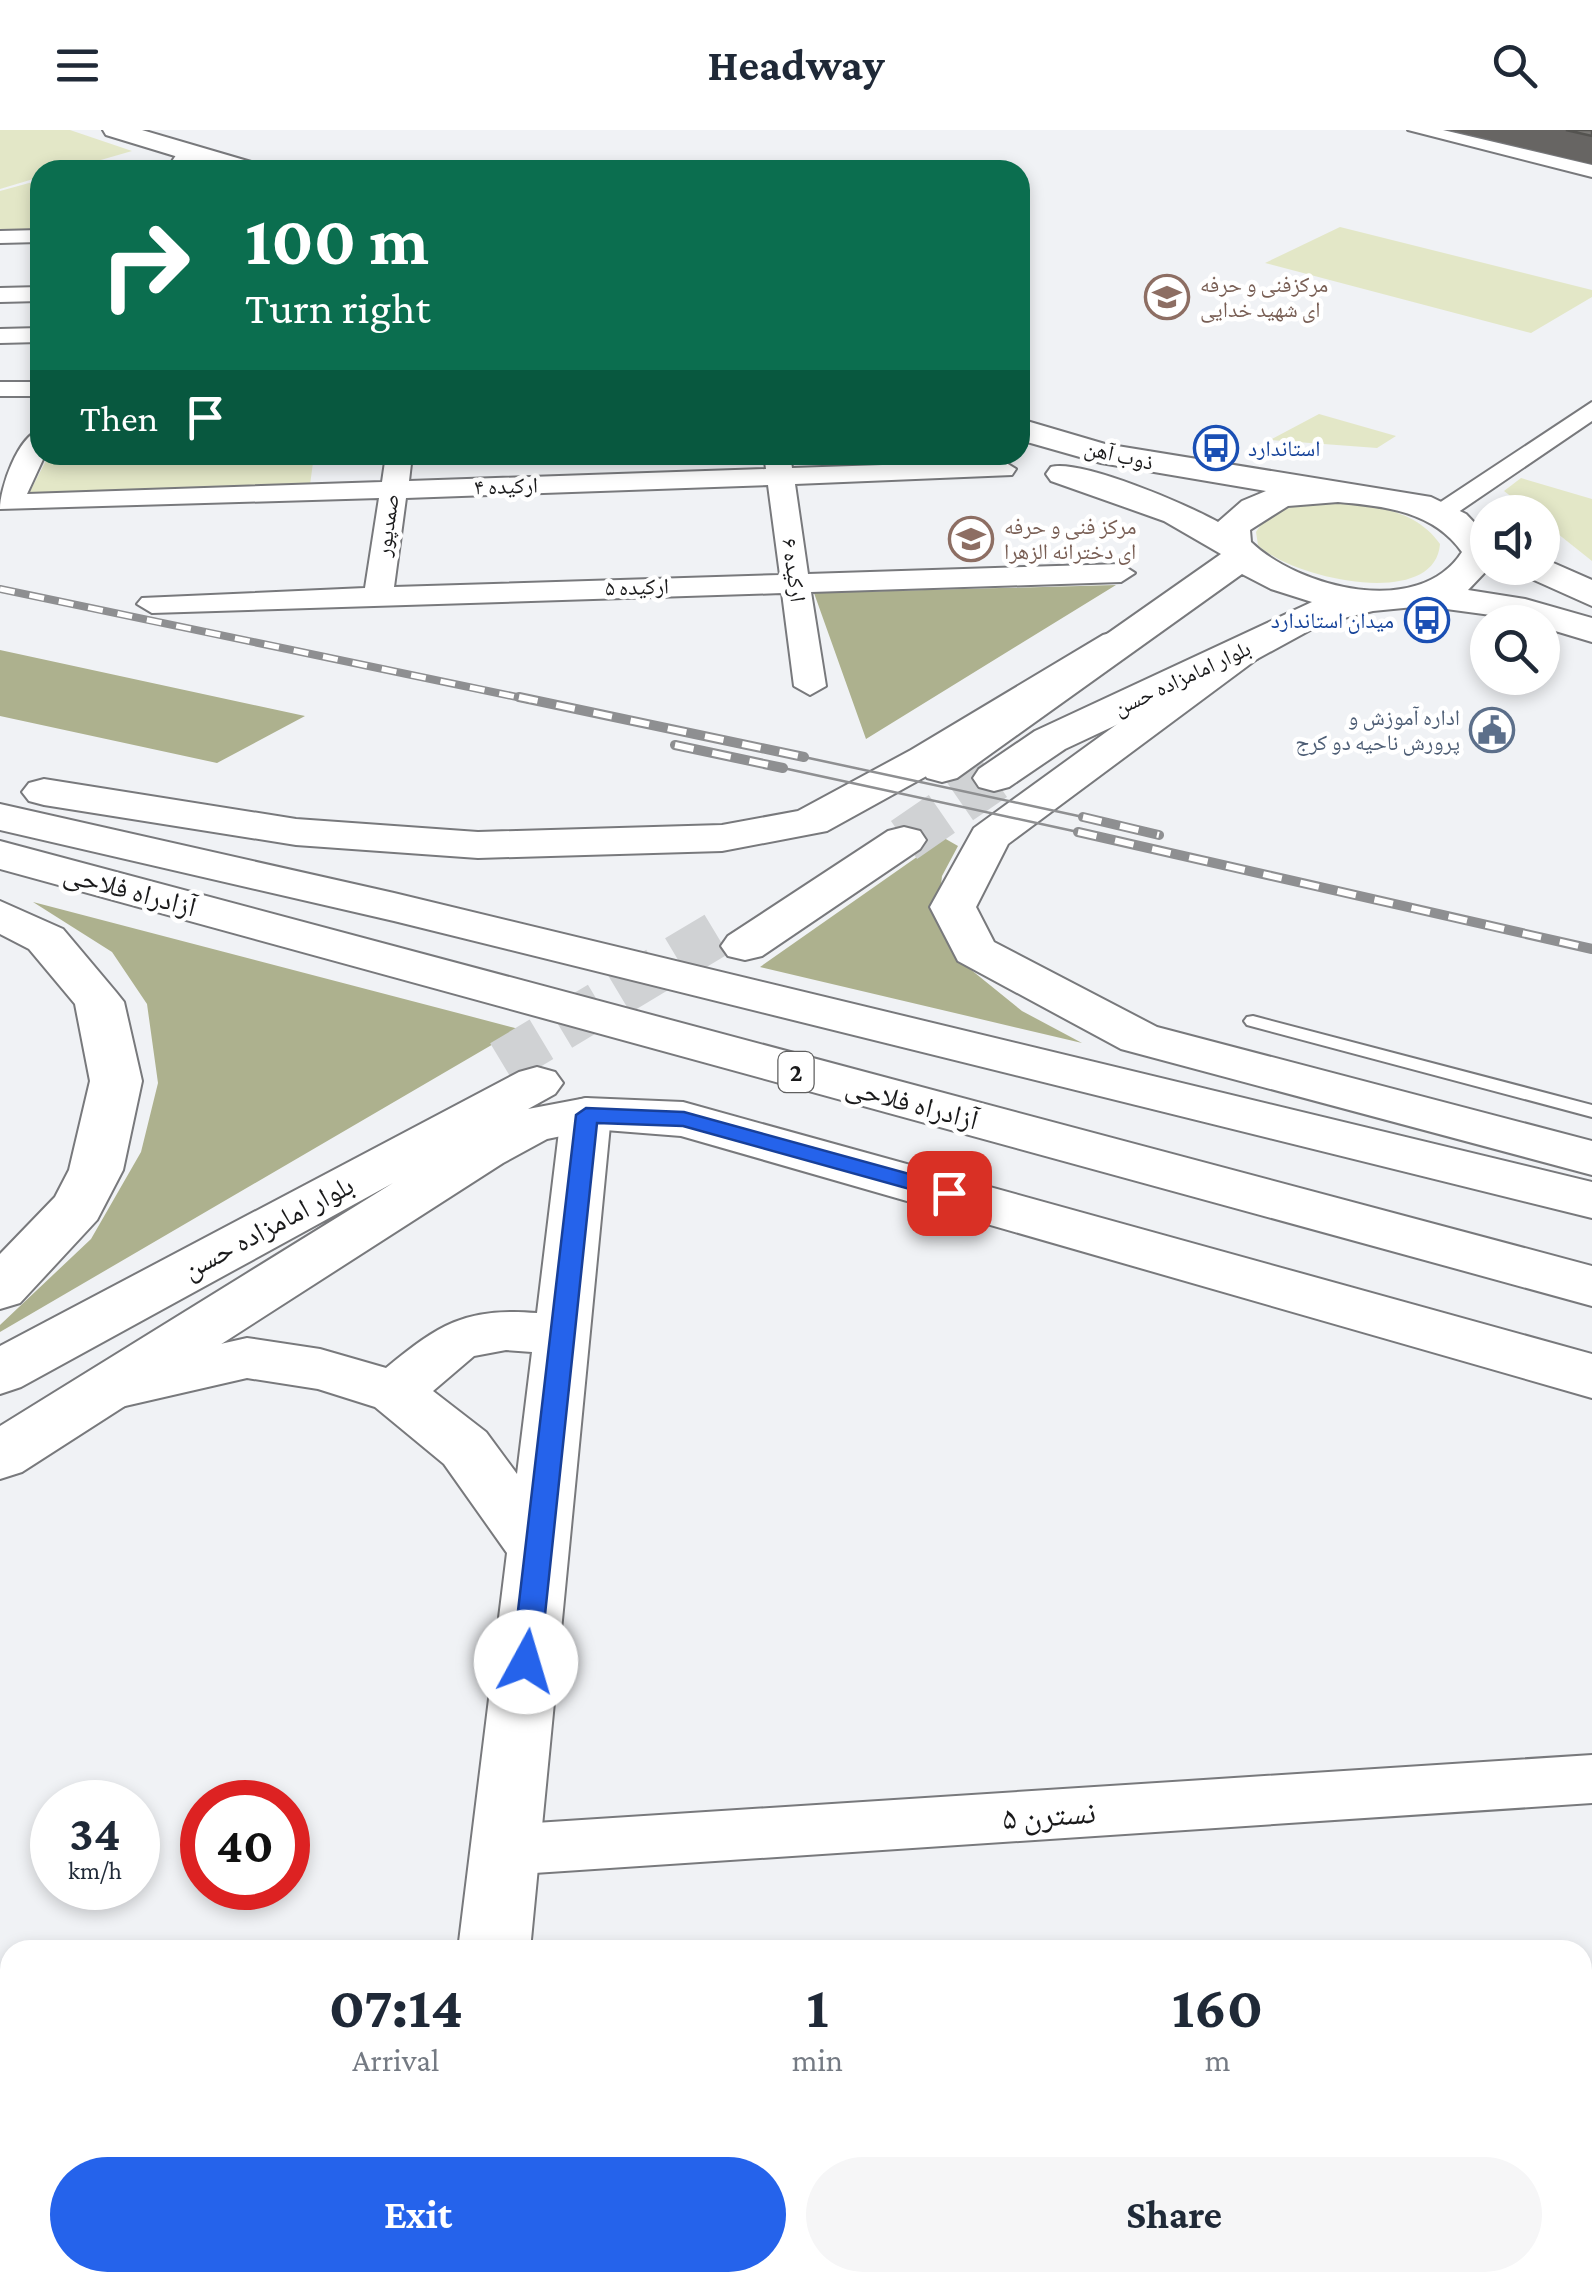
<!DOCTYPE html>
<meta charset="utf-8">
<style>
:root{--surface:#fff;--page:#f6f6f7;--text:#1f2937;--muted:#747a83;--accent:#2563eb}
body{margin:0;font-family:"Crimson Pro","Noto Naskh Arabic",serif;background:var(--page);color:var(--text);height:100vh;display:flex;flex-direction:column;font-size:38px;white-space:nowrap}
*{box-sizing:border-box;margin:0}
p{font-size:32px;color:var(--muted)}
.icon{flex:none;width:55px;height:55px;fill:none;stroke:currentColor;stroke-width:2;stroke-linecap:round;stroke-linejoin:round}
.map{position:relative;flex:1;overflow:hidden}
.details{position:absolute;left:0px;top:1810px;width:1592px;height:352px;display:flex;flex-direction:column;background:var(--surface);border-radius:30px 30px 0 0;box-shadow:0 5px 15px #0003}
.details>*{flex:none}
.banner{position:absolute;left:30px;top:30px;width:1000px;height:305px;border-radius:30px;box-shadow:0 5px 15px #0003;background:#0b6e4f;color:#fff;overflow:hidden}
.controls{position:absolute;left:1470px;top:365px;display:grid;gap:20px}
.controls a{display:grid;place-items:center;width:90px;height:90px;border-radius:50%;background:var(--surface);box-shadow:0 5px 15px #0003;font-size:50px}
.speed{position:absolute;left:30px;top:1650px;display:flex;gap:20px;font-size:50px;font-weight:700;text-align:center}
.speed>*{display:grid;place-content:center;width:130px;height:130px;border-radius:50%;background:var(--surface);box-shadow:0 5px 15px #0003;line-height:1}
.speed small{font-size:25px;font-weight:400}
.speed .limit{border:15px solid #d22;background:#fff;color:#111}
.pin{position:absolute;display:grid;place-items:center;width:85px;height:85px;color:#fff;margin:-42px;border-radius:20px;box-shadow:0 5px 15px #0006}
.me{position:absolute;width:110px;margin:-55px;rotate:6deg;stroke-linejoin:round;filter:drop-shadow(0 0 8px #0008)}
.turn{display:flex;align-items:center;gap:35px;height:210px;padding:0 50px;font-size:45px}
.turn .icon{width:130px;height:130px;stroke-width:2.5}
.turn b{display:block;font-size:70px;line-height:85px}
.then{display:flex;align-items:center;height:95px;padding:0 50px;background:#0003;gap:20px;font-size:38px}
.eta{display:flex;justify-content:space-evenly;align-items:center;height:170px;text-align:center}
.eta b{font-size:60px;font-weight:700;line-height:70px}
.button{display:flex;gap:20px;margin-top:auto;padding:20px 50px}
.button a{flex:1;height:115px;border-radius:60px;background:var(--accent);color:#fff;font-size:40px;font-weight:700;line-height:115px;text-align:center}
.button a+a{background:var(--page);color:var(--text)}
header{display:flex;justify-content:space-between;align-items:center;height:130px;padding:0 50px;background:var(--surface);font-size:45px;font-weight:700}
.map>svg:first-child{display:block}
.green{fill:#e3e7c7}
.forest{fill:#adb18e}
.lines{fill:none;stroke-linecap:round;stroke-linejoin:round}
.secondary-tunnel{stroke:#d0d2d4;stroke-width:46;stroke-dasharray:46 22;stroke-linecap:butt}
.service-casing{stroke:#78797c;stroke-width:4}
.minor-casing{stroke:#78797c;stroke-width:4}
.tertiary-casing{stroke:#78797c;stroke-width:4}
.secondary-casing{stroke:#78797c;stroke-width:4}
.motorway-casing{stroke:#78797c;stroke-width:4}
.service{fill:#fff;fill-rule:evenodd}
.minor{fill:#fff;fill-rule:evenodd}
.tertiary{fill:#fff;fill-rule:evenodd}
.secondary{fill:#fff;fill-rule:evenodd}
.motorway{fill:#fff;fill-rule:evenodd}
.tram{stroke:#8e8f91;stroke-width:2.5}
.rail-far1-casing{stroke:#8e8f91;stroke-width:8}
.rail-casing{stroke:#8e8f91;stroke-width:10}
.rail-far1{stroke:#fff;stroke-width:5;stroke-dasharray:15;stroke-linecap:butt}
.rail{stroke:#fff;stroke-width:6;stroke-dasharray:19;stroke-linecap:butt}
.wall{fill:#676563}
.building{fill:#787673;stroke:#545350;stroke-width:2.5}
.route{fill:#2563eb;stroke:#184099;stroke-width:2.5}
.labels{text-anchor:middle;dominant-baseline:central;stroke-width:9;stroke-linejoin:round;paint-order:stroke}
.far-education-label{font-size:22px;fill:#785e54;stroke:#fff;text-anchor:start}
.far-transit-label{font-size:22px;fill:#164399;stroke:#fff;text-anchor:start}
.far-street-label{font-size:22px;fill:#1a1a1b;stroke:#fff}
.far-service-label{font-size:22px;fill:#4e5e75;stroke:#fff;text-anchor:end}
.shield{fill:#fff;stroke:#5f5f5f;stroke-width:2.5}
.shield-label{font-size:25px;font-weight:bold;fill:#1a1a1b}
.street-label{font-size:28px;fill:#1a1a1b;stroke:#fff}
.near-street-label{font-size:32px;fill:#1a1a1b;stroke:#fff}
</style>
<header><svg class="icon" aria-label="menu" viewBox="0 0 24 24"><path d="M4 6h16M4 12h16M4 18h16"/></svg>Headway<svg class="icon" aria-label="search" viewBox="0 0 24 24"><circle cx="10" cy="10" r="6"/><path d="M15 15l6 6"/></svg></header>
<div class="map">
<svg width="1592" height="2162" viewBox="0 0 1592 2162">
<rect width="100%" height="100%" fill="#f0f2f5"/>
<path class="green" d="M0,0h70l62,21 -66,19h-26v7l-40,12z
M40,50v50l-40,1v-40z
M1340,97l252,63v7l-61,36 -266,-70z
M1319,284l77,22 -19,12 -107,-8z
M49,325h265l-4,30 -282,10z
M1521,348l71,21v62l-49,-39 -1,-10h-11l-27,-21z
M1332,372c39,3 84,7 108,42 -5,67 -150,34 -182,1l-2,-13c16,-27 48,-28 76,-30z"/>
<path class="forest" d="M1116,455l-250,154 -52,-146z
M0,520l305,66 -88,47 -217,-47z
M944,708l14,8 -16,30 -5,44 17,36 68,55 60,32 -322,-76z
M33,772l486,127 -519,303v-7l91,-86 50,-87 17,-69 -11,-79 -35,-52z"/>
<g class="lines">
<path class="secondary-tunnel" d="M904,710l90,-62
M502,933l215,-129"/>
<defs>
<path id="service" d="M1253,886l339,89v12l-345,-92 -3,-4 3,-4z
M234,2152h45l-4,10h-44z"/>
<path id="minor" d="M1408,0h35l149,35v12z
M183,15l17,4 -14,21h-20z
M40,100v12l-40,1v-12z
M40,157v14l-40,1v-14z
M40,198v14l-40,1v-14z
M0,252h40v14h-40z
M1592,272v19l-144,98 -10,2 -14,-8z
M40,300v25h5l-18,39 355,-12 4,-27h26l-3,26 357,-12 -2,-14h26l2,13 211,-7 13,8 -4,6 -217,9 13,90 313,-10 14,9 -14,9 -310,10 15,94 -16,9 -16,-9 -12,-93 -630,20 -15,-9 5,-6 223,-10 14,-90 -379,11c0,-21 18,-73 40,-79zM768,355l12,90 -386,12 12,-89z
M1592,1625v48l-1087,72 -20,-7 -8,-18 8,-18 20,-7z
M1582,2013h10v62h-10z"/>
<path id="tertiary" d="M586,969l18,5 7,11 -81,835h-72l49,-397 -63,-89 -69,-57 -57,-18 -71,-11 -135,31 -20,-6 -9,-15 9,-15 155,-35 73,11 66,19c52,-43 79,-61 151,-55l24,-198 7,-11zM506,1220l26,2 -15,122 -31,-42 -53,-41 41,-35z
M417,2152h81v10h-82z"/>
<path id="secondary" d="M103,0h39l116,34 4,6h-41l-115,-35z
M1020,289l85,25 326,53 35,17 22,23 1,31 -21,22 57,9 67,19v24l-50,-15v-5l-118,-16 -51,5 -50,12 -66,36 -192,90 -56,38 -15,4 -15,-4 -6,-9 6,-9 56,-38 277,-129 -41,-13 -29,-15 -285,204 -15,4 -15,-4 -6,-9 6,-9 294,-206 -57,-33 -113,-40 -5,-7 5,-7c30,-8 137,38 167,55l24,-21 24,-10 -165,-28 -81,-23zM1338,372c46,4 95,9 124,50 -43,67 -163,36 -211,-10l-1,-12 38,-24z
M1542,428l50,22v26l-67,-30 -6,-8h23z
M904,697l16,4 6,9 -6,9 -158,107 -17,4 -17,-4 -7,-10 7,-10 160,-105z
M537,937l18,5 8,11 -8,11 -27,15 58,-11 19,5 7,12 -7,12 -58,12 -44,24 -481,309 -22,7v-53l393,-243 -372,204 -21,7v-48l519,-274z"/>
<path id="motorway" d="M1117,501l14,4 6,8 -6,8 -190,117 -114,63 -105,20 -244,7 -182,-13 -252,-40 -15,-4 -7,-9 7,-9 15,-4 252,40 182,13 244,-7 76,-14 113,-61 192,-115z
M1243,509l14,4 6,8 -6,8 -249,185 -32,63 18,35 163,85 435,114v34l-471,-126 -163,-88 -28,-54 44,-79 255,-185z
M0,674l394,89 1198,289v36l-1198,-297 -394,-91z
M0,711l1592,425v40l-1592,-437z
M0,771l63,28 53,63 8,10 18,79 -19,89 -26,50 -77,83 -20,6v-55l55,-57 14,-27 21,-89 -15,-77 -46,-55 -29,-15z
M586,968l97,4 909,252v44l-911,-262 -114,-9 -7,-12 7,-12z"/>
</defs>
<use href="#service" class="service-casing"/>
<use href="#minor" class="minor-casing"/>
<use href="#tertiary" class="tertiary-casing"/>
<use href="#secondary" class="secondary-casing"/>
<use href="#motorway" class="motorway-casing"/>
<use href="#service" class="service"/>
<use href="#minor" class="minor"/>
<use href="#tertiary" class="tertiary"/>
<use href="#secondary" class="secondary"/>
<use href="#motorway" class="motorway"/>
<path class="tram" d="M804,627l279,60
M783,638l295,64"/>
<defs>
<path id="rail-far1" d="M0,459l531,111"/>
<path id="rail" d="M519,567l285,60
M675,615l108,23
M1083,687l76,18
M1078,702l514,117"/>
</defs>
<use href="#rail-far1" class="rail-far1-casing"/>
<use href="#rail" class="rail-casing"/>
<use href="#rail-far1" class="rail-far1"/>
<use href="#rail" class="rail"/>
</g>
<path class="wall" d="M1449,0h143v34z"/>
<path class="building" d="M1566,0h26v6z"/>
<path class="route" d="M586,978l98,4 273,75 3,6 -11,7 -266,-74 -86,-3 -57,539 -4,8h-20l-4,-8 64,-547z"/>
<defs>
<symbol id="university-ring" viewBox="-11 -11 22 22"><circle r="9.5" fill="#fff" stroke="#8d6e63" stroke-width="1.5"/><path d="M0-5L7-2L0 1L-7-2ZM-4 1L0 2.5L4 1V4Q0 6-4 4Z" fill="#8d6e63"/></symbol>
<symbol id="bus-ring" viewBox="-11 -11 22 22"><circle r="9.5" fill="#fff" stroke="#1a4fb4" stroke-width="1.5"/><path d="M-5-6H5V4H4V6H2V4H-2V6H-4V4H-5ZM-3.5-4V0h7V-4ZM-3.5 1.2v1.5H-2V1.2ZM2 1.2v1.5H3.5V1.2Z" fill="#1a4fb4"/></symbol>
<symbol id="civic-ring" viewBox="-11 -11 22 22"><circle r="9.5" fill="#fff" stroke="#5c6f8a" stroke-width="1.5"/><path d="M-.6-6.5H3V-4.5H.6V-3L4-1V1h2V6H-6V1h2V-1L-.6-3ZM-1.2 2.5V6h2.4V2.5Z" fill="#5c6f8a"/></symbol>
</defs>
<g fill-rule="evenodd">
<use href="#university-ring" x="1142" y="142" width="50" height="50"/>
<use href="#bus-ring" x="1191" y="293" width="50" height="50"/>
<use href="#university-ring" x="946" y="384" width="50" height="50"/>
<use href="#bus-ring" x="1402" y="465" width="50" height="50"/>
<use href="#civic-ring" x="1467" y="575" width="50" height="50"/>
</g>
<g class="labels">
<g class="far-education-label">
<text x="1200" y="154">مرکزفنی و حرفه<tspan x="1200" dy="25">ای شهید خدایی</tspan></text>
<text x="1004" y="396">مرکز فنی و حرفه<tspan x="1004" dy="25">ای دخترانه الزهرا</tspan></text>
</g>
<g class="far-transit-label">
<text x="1248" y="318">استاندارد</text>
<text x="1394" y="490" text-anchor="end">میدان استاندارد</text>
</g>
<g class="far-street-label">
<text transform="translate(1119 325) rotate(13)">ذوب آهن</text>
<text transform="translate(506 356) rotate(-2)">ارکیده ۴</text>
<text transform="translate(387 395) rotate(-82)">صمدپور</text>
<text transform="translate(794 440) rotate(82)">ارکیده ۶</text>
<text transform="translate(637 457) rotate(-2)">ارکیده ۵</text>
<text transform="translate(1182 548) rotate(-25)">بلوار امامزاده حسن</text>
</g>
<g class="far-service-label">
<text x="1460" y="587">اداره آموزش و<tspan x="1460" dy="25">پرورش ناحیه دو کرج</tspan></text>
</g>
<rect class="shield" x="778.5" y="922" width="35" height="40" rx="8"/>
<g class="shield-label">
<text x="796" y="942">2</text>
</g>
<g class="street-label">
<text transform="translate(130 760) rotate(15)">آزادراه فلاحی</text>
<text transform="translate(912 973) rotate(15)">آزادراه فلاحی</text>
<text transform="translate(268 1097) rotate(-28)">بلوار امامزاده حسن</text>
</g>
<g class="near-street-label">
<text transform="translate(1049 1685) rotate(-4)">نسترن ۵</text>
</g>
</g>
</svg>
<div class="controls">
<a><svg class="icon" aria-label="sound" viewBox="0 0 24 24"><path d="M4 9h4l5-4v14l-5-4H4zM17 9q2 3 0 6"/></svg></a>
<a><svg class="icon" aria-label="search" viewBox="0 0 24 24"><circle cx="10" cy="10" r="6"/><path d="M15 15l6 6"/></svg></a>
</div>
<div class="speed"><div>34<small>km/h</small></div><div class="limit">40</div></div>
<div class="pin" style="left:949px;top:1063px;background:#d93025"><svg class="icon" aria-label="arrive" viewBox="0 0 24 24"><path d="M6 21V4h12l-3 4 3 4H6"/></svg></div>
<svg class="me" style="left:526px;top:1532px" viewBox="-20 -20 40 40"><circle r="19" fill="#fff"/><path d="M0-13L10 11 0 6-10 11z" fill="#2563eb"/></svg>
<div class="banner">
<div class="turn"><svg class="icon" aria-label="right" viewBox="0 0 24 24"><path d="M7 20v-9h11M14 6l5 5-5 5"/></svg><div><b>100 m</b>Turn right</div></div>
<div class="then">Then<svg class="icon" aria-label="arrive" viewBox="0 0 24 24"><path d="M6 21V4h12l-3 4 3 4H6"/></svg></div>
</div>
<section class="details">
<div class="eta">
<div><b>07:14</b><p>Arrival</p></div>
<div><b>1</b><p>min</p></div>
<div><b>160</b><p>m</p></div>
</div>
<div class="button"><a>Exit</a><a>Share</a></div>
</section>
</div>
